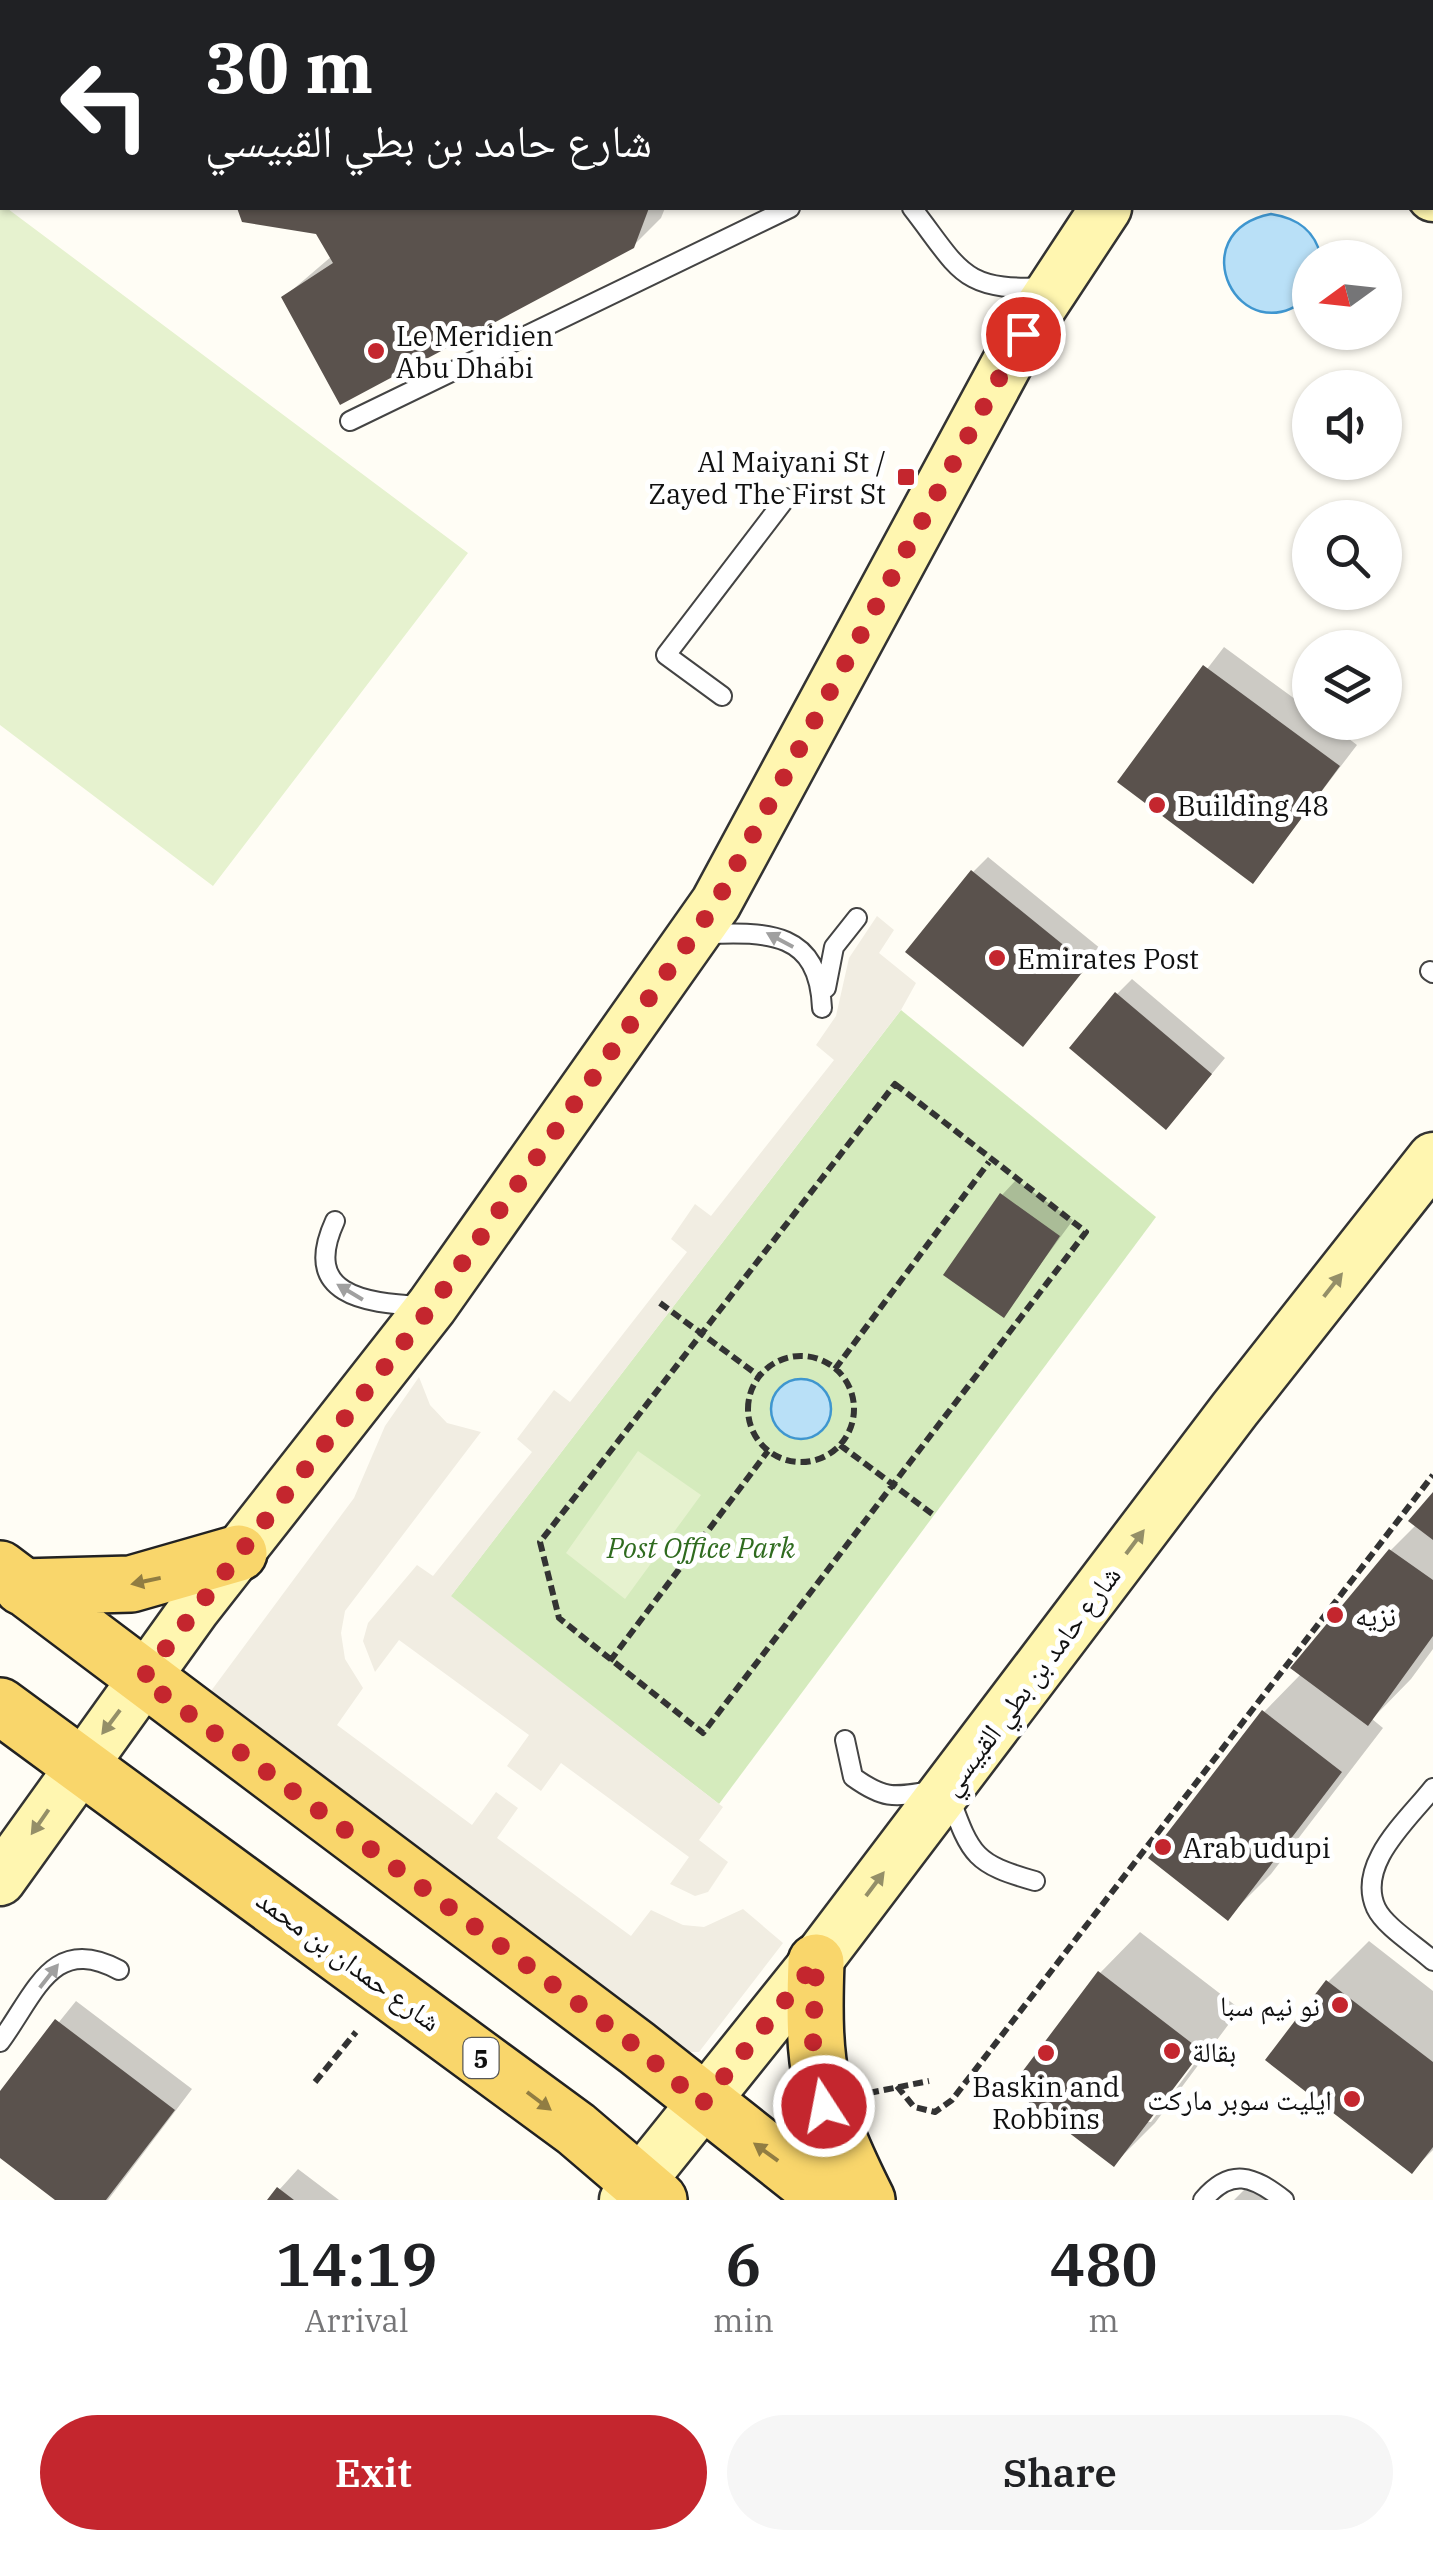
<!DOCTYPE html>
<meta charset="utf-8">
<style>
:root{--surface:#fff;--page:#f6f6f6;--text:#202124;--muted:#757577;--accent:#c4262e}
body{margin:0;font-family:"IBM Plex Serif","Noto Naskh Arabic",serif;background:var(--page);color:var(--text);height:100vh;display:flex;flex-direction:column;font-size:38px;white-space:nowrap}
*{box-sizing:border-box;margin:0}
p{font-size:32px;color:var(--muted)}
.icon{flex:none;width:55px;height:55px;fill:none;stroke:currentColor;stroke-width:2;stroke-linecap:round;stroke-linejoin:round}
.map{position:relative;height:2200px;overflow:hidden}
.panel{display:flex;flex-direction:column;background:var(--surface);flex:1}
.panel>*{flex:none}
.top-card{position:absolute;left:0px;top:0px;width:1435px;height:210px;box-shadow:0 2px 8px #0004;background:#202124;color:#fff;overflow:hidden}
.needle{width:65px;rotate:255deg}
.buttons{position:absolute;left:1292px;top:240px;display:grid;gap:20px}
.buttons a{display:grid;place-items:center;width:110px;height:110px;border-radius:50%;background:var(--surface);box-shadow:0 2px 8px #0004;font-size:50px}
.pin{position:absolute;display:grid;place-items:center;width:85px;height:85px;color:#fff;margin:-42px;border:5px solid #fff;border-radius:50%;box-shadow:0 2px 10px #0007}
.me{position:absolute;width:110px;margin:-55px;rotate:349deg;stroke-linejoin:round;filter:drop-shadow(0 0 8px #0008)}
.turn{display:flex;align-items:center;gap:35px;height:210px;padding:0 40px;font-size:45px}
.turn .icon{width:130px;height:130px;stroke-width:2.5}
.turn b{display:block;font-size:70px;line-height:85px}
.eta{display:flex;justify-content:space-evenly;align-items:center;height:170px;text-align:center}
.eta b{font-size:60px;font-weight:600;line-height:70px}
.cta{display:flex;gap:20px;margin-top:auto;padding:20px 40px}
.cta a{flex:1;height:115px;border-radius:60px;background:var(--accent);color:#fff;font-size:40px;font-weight:600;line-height:115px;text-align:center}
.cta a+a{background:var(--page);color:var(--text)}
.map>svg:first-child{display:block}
.green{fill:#d5ebbd}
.pitch{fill:#e6f2cf}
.plaza{fill:#f1ede2}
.water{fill:#b9e0f7;stroke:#3f96cf;stroke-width:2.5}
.shadow{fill:#0003;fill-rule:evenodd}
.building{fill:#5a524d}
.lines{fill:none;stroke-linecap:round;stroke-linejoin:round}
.service-casing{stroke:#444;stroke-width:22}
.secondary-casing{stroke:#333;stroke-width:55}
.primary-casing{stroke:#222;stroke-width:60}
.path{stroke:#333;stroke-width:6;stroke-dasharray:10 5;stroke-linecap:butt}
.service{stroke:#fff;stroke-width:18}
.secondary{stroke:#fff6b0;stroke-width:50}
.primary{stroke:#f9d66b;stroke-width:55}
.oneway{fill:#a0a0a0}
.oneway2{fill:#948f68}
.oneway3{fill:#917d42}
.route{stroke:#c4262e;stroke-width:18;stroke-dasharray:0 32.4}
.poi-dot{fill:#c4262e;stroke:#fff;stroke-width:4}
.labels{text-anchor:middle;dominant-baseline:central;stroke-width:10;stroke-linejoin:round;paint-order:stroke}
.shield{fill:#fff;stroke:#585858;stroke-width:2.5}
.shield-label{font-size:25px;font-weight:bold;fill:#111}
.poi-label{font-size:28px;fill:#111;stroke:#fff;text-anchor:start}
.park-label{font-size:28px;font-style:italic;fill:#2f6b1f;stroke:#fff}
.street-label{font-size:28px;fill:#111;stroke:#fff}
</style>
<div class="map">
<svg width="1433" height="2200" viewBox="0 0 1433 2200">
<rect width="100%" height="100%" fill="#fffdf5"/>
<path class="green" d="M901,1010l255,207 -437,587 -269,-207z"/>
<path class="pitch" d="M0,203l468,350 -255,333 -213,-161z
M638,1451l63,44 -76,104 -59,-46z"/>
<path class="plaza" d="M877,916l17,14 -15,23 37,30 -15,27 -450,586 272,211 -24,33 29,22 -20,30 -13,4 -25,-12 19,-27 -128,-94 -20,28 -34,-25 22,-31 -130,-95 -24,32 -12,-31 5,-18 49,-58 16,11 99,-124 -15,-13 37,-49 16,12 117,-150 -16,-13 24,-35 16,12 123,-156 -18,-15 20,-29 13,-58z
M419,1377l11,28 17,18 34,9 -136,179 -4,22 4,26 18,29 -26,37 135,100 24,-33 22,16 -21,30 134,98 20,-26 32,15 21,2 39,-18 40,34 -84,109h-19l-469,-361 143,-193 31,-72z"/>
<path class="water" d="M1271,214c26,4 44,16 50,43l-11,1 -1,39c-70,59 -130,-65 -38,-83z
M771 1409a30 30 0 1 1 60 0a30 30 0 1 1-60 0Z"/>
<path class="shadow" d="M252,0h92l-94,2z
M423,0h450l-451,2z
M240,208h425l-4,10 -28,28 -349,51 48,-41 -15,-24 -73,-13z
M1224,647l86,63v12h17l30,23 -104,136 -133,-99z
M988,857l113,92 -64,80 -64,-157z
M1132,979l93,79 -45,54 -63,-118z
M1016,1180l57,40 -69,94 -2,-119z
M1433,1496v153l-22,30 -39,40 11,9 -112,146 -43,43 36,-205 37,-38 90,-124 26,-26z
M1140,1932l100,77 -85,114 -41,41 -14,-191zM1207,2039l4,3 -60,80h-6z
M1369,1941l64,50v159l-21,21 -143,-112 59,-77z
M76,2001l116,88 -84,111h-48l-60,-46v-59z
M298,2169l41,31h-69z
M1254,2180l26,20h-46z"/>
<path class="building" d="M237,208h412l-15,40 -294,157 -59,-108 52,-34 -17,-29 -74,-12z
M1203,665l137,101 -87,118 -136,-102z
M971,870l117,95 -65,82 -118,-95z
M1115,992l97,82 -46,56 -97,-82z
M1000,1193l60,43 -56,82 -61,-43z
M1433,1492v48l-25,-19z
M1389,1549l44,31v56l-65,90 -78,-58z
M1262,1710l80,62 -114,149 -80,-63z
M1098,1971l104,80 -88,116 -104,-79z
M1326,1980l107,82v85l-21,27 -147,-114z
M55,2019l120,91 -69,90h-51l-55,-42v-67z
M277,2187l17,13h-27z"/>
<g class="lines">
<defs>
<path id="service" d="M912,208c49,63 49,84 136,79
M350,421l440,-213
M722,696l-56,-41 120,-157
M706,934c62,-2 113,-3 116,74
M1430,971l3,2
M826,988l8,-41 23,-29
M335,1221c-34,74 29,82 86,85
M845,1740l8,37c32,23 41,20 79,14
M1433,1788c-25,32 -77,76 -57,120 9,19 41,38 57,53
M950,1798c21,58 25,66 85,83
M0,2042c36,-49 52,-108 119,-72
M1203,2200c28,-33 50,-24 81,0"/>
<path id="secondary" d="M1186,0l1,2
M1417,0l2,2
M1290,2l3,-2
M1432,195l1,1
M0,1880l195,-272 237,-302 284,-403 307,-569 83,-126
M625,2200l191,-238 419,-553 198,-251"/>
<path id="primary" d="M0,1569l637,479 192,152
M22,1587l109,-3 108,-31
M0,1706l576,423 83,71
M816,1962c-4,107 3,142 51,238"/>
</defs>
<use href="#service" class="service-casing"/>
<use href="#secondary" class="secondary-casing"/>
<use href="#primary" class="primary-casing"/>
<path class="path" d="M895,1084l191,148 -383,501 -144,-115 -19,-76z
M660,1303l99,73
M748 1409a53 53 0 1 1 106 0a53 53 0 1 1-106 0Z
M835,1369l154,-207
M840,1445l95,71
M610,1661l158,-210
M315,2082l41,-50
M897,2086l17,21 21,5 17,-12 481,-625
M869,2093l60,-12"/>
<use href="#service" class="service"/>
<use href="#secondary" class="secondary"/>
<use href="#primary" class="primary"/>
</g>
<defs><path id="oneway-solid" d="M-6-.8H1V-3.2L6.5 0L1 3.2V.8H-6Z" transform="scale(2.5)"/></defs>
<g class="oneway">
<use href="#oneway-solid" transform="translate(780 940) rotate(-152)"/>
<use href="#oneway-solid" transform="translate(350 1292) rotate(-149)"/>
<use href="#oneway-solid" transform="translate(49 1976) rotate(-52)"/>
</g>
<g class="oneway2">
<use href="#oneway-solid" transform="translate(1333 1285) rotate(-52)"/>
<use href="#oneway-solid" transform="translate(1135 1542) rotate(-53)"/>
<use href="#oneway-solid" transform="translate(111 1722) rotate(127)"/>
<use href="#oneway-solid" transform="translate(40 1822) rotate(125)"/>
<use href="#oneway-solid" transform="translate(875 1884) rotate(-53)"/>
</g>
<g class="oneway3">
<use href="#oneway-solid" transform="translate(146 1581) rotate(168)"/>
<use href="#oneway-solid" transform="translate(539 2101) rotate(37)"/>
<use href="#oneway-solid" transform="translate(766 2152) rotate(-144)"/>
</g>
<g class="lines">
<path class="route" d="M824,2106l-11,-62 3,-82 -114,142 -64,-56 -496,-369 290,-373 284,-403 307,-569"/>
</g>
<g class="poi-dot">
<circle cx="376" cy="351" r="10"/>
<rect x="896" y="467" width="20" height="20" rx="5"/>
<circle cx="1157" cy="805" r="10"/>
<circle cx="997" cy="958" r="10"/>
<circle cx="1335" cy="1615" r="10"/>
<circle cx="1163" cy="1847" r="10"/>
<circle cx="1340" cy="2005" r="10"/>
<circle cx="1172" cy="2051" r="10"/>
<circle cx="1046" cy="2053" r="10"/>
<circle cx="1352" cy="2099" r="10"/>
</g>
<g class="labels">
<rect class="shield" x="463.5" y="2038" width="35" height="40" rx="8"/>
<g class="shield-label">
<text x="481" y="2058">5</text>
</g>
<g class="poi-label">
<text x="396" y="335">Le Meridien<tspan x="396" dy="32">Abu Dhabi</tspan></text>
<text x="886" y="461" text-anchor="end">Al Maiyani St /<tspan x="886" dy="32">Zayed The First St</tspan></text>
<text x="1177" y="805">Building 48</text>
<text x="1017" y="958">Emirates Post</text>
<text x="1355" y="1615">نزيه</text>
<text x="1183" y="1847">Arab udupi</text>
<text x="1320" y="2005" text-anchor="end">نو نيم سبا</text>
<text x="1192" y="2051">بقالة</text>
<text x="1046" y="2086" text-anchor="middle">Baskin and<tspan x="1046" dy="32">Robbins</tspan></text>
<text x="1332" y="2099" text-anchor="end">ايليت سوبر ماركت</text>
</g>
<g class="park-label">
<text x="701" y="1547">Post Office Park</text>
</g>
<g class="street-label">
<text transform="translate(1030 1680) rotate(-53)">شارع حامد بن بطي القبيسي</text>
<text transform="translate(349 1960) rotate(36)">شارع حمدان بن محمد</text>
</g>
</g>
</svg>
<div class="buttons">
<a><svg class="needle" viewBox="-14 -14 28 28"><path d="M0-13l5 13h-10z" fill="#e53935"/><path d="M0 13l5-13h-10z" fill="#757577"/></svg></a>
<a><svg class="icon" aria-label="sound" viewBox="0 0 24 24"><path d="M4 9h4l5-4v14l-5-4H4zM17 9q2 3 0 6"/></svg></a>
<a><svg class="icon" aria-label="search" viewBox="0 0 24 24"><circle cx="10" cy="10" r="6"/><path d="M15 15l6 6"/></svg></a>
<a><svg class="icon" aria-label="layers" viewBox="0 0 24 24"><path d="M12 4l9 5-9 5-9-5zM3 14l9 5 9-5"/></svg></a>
</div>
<div class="pin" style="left:1023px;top:334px;background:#d93025"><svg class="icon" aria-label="arrive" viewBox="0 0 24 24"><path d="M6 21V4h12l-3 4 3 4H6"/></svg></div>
<svg class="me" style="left:824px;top:2106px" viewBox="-20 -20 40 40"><circle r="17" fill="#c4262e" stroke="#fff" stroke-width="3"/><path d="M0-11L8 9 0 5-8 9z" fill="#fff"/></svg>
<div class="top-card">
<div class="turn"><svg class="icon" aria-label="left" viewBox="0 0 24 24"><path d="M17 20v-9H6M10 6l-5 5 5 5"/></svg><div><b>30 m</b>شارع حامد بن بطي القبيسي</div></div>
</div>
</div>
<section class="panel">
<div class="eta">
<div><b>14:19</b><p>Arrival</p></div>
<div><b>6</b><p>min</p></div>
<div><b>480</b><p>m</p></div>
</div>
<div class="cta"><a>Exit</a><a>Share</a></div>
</section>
